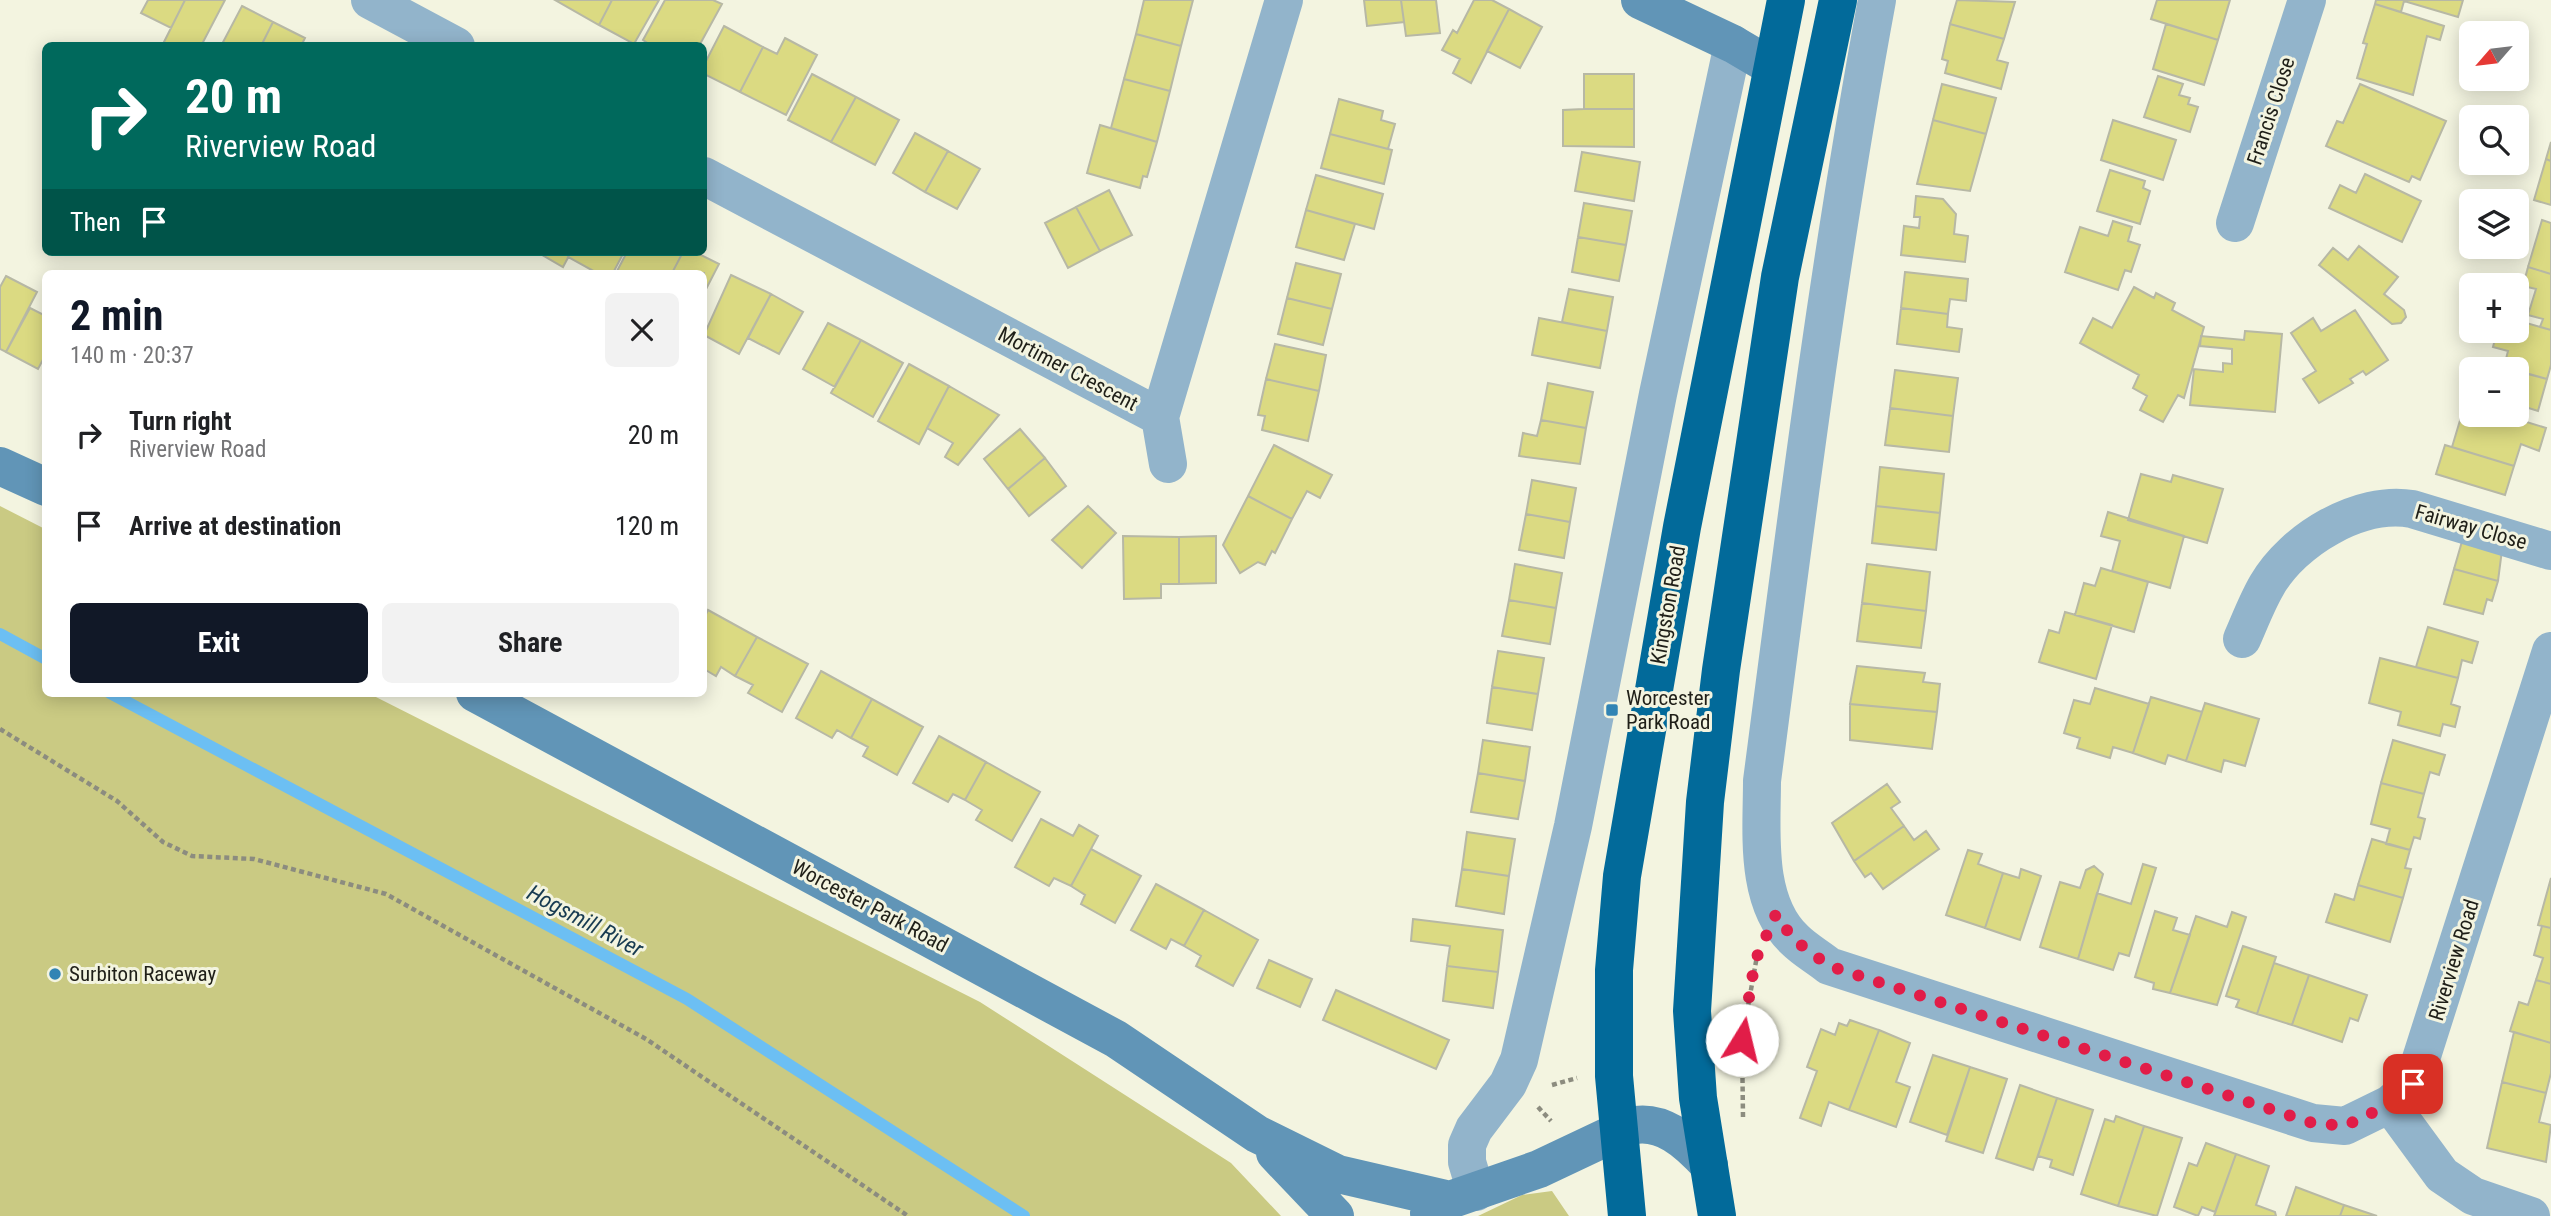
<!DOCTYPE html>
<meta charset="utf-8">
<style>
:root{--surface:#fff;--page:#f2f2f2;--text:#202124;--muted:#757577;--accent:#111827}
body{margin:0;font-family:"Roboto Condensed",sans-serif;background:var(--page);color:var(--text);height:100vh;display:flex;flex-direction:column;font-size:26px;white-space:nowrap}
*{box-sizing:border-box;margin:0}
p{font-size:23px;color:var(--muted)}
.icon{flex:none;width:38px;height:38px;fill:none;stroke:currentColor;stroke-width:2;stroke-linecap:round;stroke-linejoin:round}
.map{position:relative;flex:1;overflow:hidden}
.panel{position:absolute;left:42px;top:270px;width:665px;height:427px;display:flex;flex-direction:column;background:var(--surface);border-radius:10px;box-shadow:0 4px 18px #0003}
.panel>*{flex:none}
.hud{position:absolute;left:42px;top:42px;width:665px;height:214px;border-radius:10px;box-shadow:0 4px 18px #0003;background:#00695c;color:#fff;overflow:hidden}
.needle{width:46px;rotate:242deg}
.tools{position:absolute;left:2459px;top:21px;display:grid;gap:14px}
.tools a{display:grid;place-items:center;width:70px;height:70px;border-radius:10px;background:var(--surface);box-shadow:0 4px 18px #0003;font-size:35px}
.pin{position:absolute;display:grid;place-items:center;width:60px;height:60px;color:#fff;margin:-30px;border-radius:14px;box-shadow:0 4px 10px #0006}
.me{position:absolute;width:77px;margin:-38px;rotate:9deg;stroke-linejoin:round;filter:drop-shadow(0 0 5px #0008)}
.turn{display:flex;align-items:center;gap:24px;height:147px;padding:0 28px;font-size:32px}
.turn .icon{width:91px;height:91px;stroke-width:2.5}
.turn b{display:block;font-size:49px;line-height:60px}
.then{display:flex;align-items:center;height:66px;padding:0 28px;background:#0003;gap:14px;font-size:26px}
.round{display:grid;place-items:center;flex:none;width:74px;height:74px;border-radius:10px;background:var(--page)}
.head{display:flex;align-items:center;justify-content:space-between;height:119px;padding:0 28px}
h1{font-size:42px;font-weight:700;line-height:52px;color:var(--accent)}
.action{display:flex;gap:14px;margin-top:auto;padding:14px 28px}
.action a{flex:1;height:80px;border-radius:10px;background:var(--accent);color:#fff;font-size:28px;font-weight:700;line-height:80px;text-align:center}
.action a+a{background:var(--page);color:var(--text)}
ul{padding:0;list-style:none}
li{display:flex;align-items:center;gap:21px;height:91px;padding:0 28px}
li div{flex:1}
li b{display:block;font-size:26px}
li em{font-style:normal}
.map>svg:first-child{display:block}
.green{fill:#caca83}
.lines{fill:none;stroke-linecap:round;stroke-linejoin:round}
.stream{stroke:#6cbff3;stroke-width:12}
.building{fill:#dbda82;stroke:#b7b8a5;stroke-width:2}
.path{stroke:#8c8c7f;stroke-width:4.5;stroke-dasharray:5 3.5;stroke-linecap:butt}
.street{stroke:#92b4cb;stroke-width:38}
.secondary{stroke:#6195b7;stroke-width:38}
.highway{stroke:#026a9a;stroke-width:38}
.route{stroke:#e11d48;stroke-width:12;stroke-dasharray:0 21.6}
.poi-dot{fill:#3184b4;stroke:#f3f4e0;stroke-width:2.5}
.labels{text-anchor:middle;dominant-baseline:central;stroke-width:6;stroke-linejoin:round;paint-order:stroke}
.street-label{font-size:21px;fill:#1f1f18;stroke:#f3f4e0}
.poi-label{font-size:21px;fill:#1f1f18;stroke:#f3f4e0;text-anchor:start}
.water-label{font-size:23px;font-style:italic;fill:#173b51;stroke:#f3f4e0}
</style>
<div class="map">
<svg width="2551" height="1216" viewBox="0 0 2551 1216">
<rect width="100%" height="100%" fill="#f3f4e0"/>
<path class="green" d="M0,506l45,23 1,164h322l612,309 251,161 50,53h-1281z
M1552,1191l17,25h-91l44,-21z"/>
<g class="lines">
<path class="stream" d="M0,634l46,25
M110,693l577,306 337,217"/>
</g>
<path class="building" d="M148,0h37l-14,28 -30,-15z
M185,0h40l-24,46h-35l-3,-2z
M555,0h57l-13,25z
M612,0h47l-25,44 -35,-19z
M665,0h48l9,4 -23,42h-47l-9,-6z
M1144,0h49l-12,46 -45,-12z
M1364,0h37l3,22 -37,4z
M1401,0h35l4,33 -34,3z
M1474,0h18l17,9 -38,74 -18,-10 7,-14 -18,-9 11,-20 4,3z
M1957,0l58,2 -11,37 -54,-15z
M2157,0h73l-12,40 -67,-21z
M2376,0h87l-5,17 -54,-16 -3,11 -26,-8z
M2375,4l69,22 -4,14 -13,-4 -14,59 -56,-17 10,-34 -4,-1z
M242,6l31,16 -12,24h-40z
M1509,9l33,18 -22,41 -33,-17z
M273,22l32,16 -4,8h-40z
M1950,24l54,15 -7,21 11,3 -7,26 -56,-16 3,-12 -6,-2z
M2166,24l52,16 -14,45 -51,-16z
M724,26l39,21 -23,45 -36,-18v-9z
M1136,34l45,12 -11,45 -46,-12z
M785,38l32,17 -31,60 -46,-23 23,-45 14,7z
M812,74l44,23 -25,45 -43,-22z
M1584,74h50v35h-50z
M2158,76l25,8 -4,11 11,3 -2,6 10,3 -8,25 -46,-15z
M1124,79l46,12 -13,51 -46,-14z
M1942,84l54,14 -10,36 -53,-14z
M2360,84l86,37 -26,59 -8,-4 -3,6 -83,-36 11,-25 6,2z
M856,97l43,23 -24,45 -44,-23z
M1339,99l44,12 -2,9 14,4 -7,25 -58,-15z
M1584,109h50v38l-71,-1v-36z
M1933,120l53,14 -16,57 -53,-7z
M2113,120l63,20 -13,40 -62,-20z
M1100,125l57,17 -10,35 -4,-1 -3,12 -53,-15z
M915,133l33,18 -23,41 -32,-19z
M1330,134l62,16 -8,34 -63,-16z
M2551,142v19l-5,-2z
M948,151l32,18 -23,40 -32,-17z
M1582,152l58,10 -6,39 -59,-10z
M2546,159l5,2v44l-17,-5z
M2110,170l35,11 -2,7 7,3 -10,33 -43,-13z
M2365,174l56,27 -19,41 -73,-34 11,-23 16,8z
M1316,175l67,19 -9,35 -68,-19z
M1109,190l23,45 -32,16 -24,-44z
M1916,196l27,3 13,15 -2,20 14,2 -3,26 -64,-7 3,-29 15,2 1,-11h-6z
M1584,203l48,8 -6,34 -48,-8z
M1076,207l24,44 -32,17 -23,-45z
M1306,210l49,14 -11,36 -48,-13z
M2542,220l9,3v51l-23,-7z
M2113,221l19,6 -4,14 12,4 -9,27 -6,-2 -7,20 -53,-18 15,-45 28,9z
M1578,237l48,8 -7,36 -47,-9z
M2359,246l39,31 -14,17 20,16 2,7 -5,6 -9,1 -73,-59 14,-17 15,12z
M537,252h34l-8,15z
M571,252h53l-11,21h-16l-29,-16z
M627,252h56l-11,21h-56z
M683,252h12l24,12 -15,29v-20h-32z
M1296,263l45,11 -9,35 -45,-11z
M2528,267l23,7v56l-11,-3 3,-8 -15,-4 8,-26 -13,-3z
M1905,272l63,7 -2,22 -16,-2 -2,15 -47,-6z
M731,275l40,19 -32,60 -35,-19z
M6,276l31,16 -31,60 -6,-3v-62z
M2134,287l20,11 2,-5 19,10 -3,7 32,17 -20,71 -6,-3 -15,27 -23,-12 7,-14 -14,-8 6,-13 -59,-32 13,-25 19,10z
M1569,289l44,8 -6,34 -45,-9z
M771,294l32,18 -24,42 -31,-16z
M1287,298l45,11 -9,36 -45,-11z
M30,308l16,8v38l-8,15 -32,-17z
M1901,308l47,6 -1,13 15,2 -3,23 -62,-8z
M2355,310l33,50 -22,15 -3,-4 -13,8 3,4 -34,20 -16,-24 13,-8 -25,-38 22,-15 8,13z
M1539,318l68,13 -7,37 -68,-13z
M2516,320l35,10v35l-4,14 -43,-12 4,-16 -15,-4 4,-16h19z
M828,323l33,17 -26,47 -32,-18z
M2245,331l37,3 -7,78 -85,-7 4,-36 29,3v-9l9,1v-15l-32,-3 1,-10 43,4z
M861,340l42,23 -30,54 -42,-24z
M1275,344l51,11 -7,36 -53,-12z
M909,364l40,22 -30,58 -41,-23z
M1895,370l63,8 -5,38 -63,-8z
M2516,371l31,8 -9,32 -22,-7z
M1266,379l53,12 -11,50 -46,-11 3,-14 -7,-1z
M1548,383l45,9 -7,36 -45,-8z
M949,386l50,29 -41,50 -13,-8 8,-14 -26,-15z
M2464,407l7,3v5h33l42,13 -7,23 -18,-7 -7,22 -62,-19z
M1890,408l63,8 -4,36 -64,-7z
M1541,420l45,8 -6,36 -61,-8 4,-23 14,3z
M1020,429l25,29 -37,31 -24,-30z
M1274,445l58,30 -12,23 -13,-7 -15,28 -44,-23z
M2445,445l69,21 -9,29 -69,-21z
M1045,458l21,28 -37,30 -21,-27z
M1880,467l64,7 -4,39 -64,-7z
M2141,474l30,8 2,-7 50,14 -16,54 -79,-23z
M1532,480l44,8 -6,34 -44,-8z
M1248,496l44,23 -17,34 -3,-2 -7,14 -7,-3 -18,11 -17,-28z
M1088,506l28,27 -34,35 -30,-28z
M1876,506l64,7 -4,37 -64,-7z
M2108,512l76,24 -14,52 -58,-17 8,-30 -19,-5z
M1526,514l44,8 -6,36 -45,-8z
M1123,536l56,1v47h-18v14l-37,1z
M1216,536v47l-37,1v-47z
M2463,538l39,12 -4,31 -44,-12z
M1515,564l47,9 -6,35 -47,-8z
M1867,564l63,8 -4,39 -64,-8z
M2101,568l47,14 -14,50 -59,-17 9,-32 11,3z
M2454,569l44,12 -6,20 -5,-2 -4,15 -39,-10z
M1509,600l47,8 -6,36 -48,-8z
M1862,603l64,8 -5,37 -64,-7z
M708,610l49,27 -22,39 -14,-9 -5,9 -12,-7v-51z
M2065,612l47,13 -16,54 -57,-17 10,-32 10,3z
M2428,627l50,15 -6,21 -10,-3 -4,18 -42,-11z
M757,637l51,27 -26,48 -34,-19 5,-8 -18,-9z
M1498,651l46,7 -6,36 -46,-7z
M2380,658l78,20 -7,26 9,3 -5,20 -12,-3 -3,12 -42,-11 3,-13 -32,-9z
M1857,666l68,7 -2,9 17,2 -3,28 -87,-8z
M821,671l51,28 -21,39 -14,-8 -5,8 -36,-20z
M1492,687l46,7 -6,36 -45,-7z
M2095,688l54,16 -16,49 -20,-6 -3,11 -33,-10 3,-10 -16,-5 10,-33 16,4z
M2151,697l51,15 -16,49 -18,-6 -3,9 -32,-11z
M872,699l51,28 -26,48 -34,-19 5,-9 -17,-9z
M2205,703l54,16 -14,47 -21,-6 -3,12 -35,-11z
M1850,704l87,8 -5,37 -82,-9z
M939,736l47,26 -21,38 -12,-6 -5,8 -35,-19z
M1483,740l47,7 -5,34 -47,-8z
M2393,740l52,15 -6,20 -9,-3 -6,22 -43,-11z
M986,762l54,30 -28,49 -36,-21 6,-10 -17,-10z
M1478,773l47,8 -7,38 -47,-7z
M2381,783l43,11 -6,23 7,2 -5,20 -6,-2 -4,13 -24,-6 4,-15 -19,-5z
M1887,784l13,18 -9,6 13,18 -50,35 -22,-38z
M1041,819l32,17 6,-11 19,11 -27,50 -17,-8 -5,8 -34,-19z
M1904,826l10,14 12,-9 13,18 -56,40 -12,-16 -6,4 -11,-16z
M1467,832l48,7 -6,37 -47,-7z
M2372,839l38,11 -5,18 6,1 -8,29 -45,-13z
M1091,849l50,27 -26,47 -34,-19 4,-9 -14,-9z
M1968,850l14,4 -4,10 25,9 -18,55 -39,-13z
M2143,864l13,4 -27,88 -10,-3 -6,17 -35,-11 19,-66 34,11z
M2094,866l9,8 -25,85 -38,-12 20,-65 20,6 6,-18z
M1462,869l47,7 -5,38 -48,-8z
M2021,869l20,7 -21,64 -35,-12 18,-55 16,5z
M2551,878v50l-13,-3z
M1156,884l48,26 -20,36 -13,-7 -5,10 -35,-19z
M2358,885l45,13 -13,44 -64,-20 9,-28 19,6z
M1204,910l54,30 -25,46 -37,-20 5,-10 -17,-10z
M2155,911l22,7 -4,12 17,5 -20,58 -17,-4 1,-6 -19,-6z
M2232,912l14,5 -29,88 -47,-12 26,-77 31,11z
M1413,919l90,11 -5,42 -51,-6 3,-20 -39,-5z
M2542,926l9,2v56l-15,-4 7,-22 -9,-3z
M2243,946l33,11 -19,57 -21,-7 3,-7 -13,-4z
M1269,960l43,19 -12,28 -43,-19z
M2274,963l35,12 -17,50 -35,-11z
M1447,966l51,6 -5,36 -50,-7z
M2309,975l58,20 -9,26 -8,-3 -8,24 -50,-17z
M2536,980l15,4v59l-41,-12 9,-29 9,3z
M1336,990l113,50 -13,29 -113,-49z
M1850,1020l29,10 -30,80 -20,-8 -8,24 -21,-8 17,-47 -10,-4 14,-38 14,6 4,-12 8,3z
M1879,1030l31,13 -14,39 14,5 -14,40 -47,-17z
M2514,1032l37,11v30l-5,20 -44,-11z
M1933,1055l37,12 -23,68 -37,-13z
M1970,1067l37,12 -24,74 -37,-12z
M2502,1082l44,11 -7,29 12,3 -5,37 -59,-14z
M2020,1085l37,13 -24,72 -37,-12z
M2057,1098l36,12 -20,65 -23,-8 2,-7 -14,-4z
M2116,1116l28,10 -26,80 -37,-12 24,-75 9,3z
M2144,1126l38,12 -25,78 -39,-10z
M2206,1143l30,11 -21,58 -13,-5 -4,9 -24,-9 15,-44 8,3z
M2236,1154l33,12 -13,39 19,7 1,4h-62z
M2296,1187l48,18 -4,11h-54z
M2344,1205l33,11h-37z"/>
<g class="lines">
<path class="path" d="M0,729l117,72 46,41 29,14 62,3 132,35 260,145 262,177
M1552,1085l25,-7
M1538,1107l13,14
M1743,1117l-1,-77 15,-84"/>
<path class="street" d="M370,0l86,46
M1877,0c-48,259 -81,519 -115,781 0,50 -8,121 33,159 10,10 23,17 34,26l484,157 32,3 45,-22 23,-20 138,-433
M704,176l456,241 124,-417
M2235,223l72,-223
M1160,417l8,47
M2242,639c8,-18 15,-37 25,-54 26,-45 92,-85 145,-76l139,42
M2390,1104l52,71 31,21 58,20
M1476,1192l-9,-30v-17l7,-16 34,-45 11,-24 54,-234 85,-432 75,-350"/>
<path class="secondary" d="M1640,0l93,44 39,23
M0,466l46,21
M475,693l641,346 141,95 81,40 112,26
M1275,1153l60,63
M1429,1213l21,-13 89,-31 91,-43c32,-8 58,16 79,39"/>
<path class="highway" d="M1627,1216l-13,-140v-106l8,-94 60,-349 104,-527
M1717,1216l-19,-118 -6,-87 13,-209 16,-132 59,-393 58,-277"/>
</g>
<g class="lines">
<path class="route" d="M1742,1040l13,-79 21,-47 17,25 36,27 484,157 32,3 45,-22 23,-20"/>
</g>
<g class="poi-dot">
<rect x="1605" y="703" width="14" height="14" rx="3.5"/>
<circle cx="55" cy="974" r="7"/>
</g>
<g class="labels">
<g class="street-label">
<text transform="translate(2271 111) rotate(-72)">Francis Close</text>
<text transform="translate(1068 369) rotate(28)">Mortimer Crescent</text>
<text transform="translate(2471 527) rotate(16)">Fairway Close</text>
<text transform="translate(1668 605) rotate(-80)">Kingston Road</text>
<text transform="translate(870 906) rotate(28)">Worcester Park Road</text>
<text transform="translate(2454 960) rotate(-73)">Riverview Road</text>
</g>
<g class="poi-label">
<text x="1626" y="698">Worcester<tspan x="1626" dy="24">Park Road</tspan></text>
<text x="69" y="974">Surbiton Raceway</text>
</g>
<g class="water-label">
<text transform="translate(585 921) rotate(28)">Hogsmill River</text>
</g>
</g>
</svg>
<div class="tools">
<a><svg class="needle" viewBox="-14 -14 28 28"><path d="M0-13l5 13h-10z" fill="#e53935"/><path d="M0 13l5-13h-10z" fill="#757577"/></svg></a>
<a><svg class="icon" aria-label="search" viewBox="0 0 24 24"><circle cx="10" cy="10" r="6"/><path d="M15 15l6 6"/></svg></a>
<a><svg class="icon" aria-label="layers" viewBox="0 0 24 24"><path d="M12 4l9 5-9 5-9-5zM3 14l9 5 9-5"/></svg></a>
<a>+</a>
<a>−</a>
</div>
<div class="pin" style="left:2413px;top:1084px;background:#d93025"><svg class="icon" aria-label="arrive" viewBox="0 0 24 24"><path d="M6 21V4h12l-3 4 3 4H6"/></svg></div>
<svg class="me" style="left:1742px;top:1040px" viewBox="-20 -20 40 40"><circle r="19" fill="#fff"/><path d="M0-13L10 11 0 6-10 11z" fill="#e11d48"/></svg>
<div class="hud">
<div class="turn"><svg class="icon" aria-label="right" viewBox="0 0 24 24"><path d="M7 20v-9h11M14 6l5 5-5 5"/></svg><div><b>20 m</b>Riverview Road</div></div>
<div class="then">Then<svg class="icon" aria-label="arrive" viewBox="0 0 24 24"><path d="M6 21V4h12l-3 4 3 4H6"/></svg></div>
</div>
<section class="panel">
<div class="head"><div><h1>2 min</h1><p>140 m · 20:37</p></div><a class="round"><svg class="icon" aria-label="close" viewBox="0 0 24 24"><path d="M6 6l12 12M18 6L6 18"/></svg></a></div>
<ul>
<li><svg class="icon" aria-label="right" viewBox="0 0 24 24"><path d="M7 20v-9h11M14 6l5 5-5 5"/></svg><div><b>Turn right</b><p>Riverview Road</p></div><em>20 m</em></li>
<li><svg class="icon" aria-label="arrive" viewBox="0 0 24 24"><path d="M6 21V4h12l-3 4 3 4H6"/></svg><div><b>Arrive at destination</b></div><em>120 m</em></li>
</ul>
<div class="action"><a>Exit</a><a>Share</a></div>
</section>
</div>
